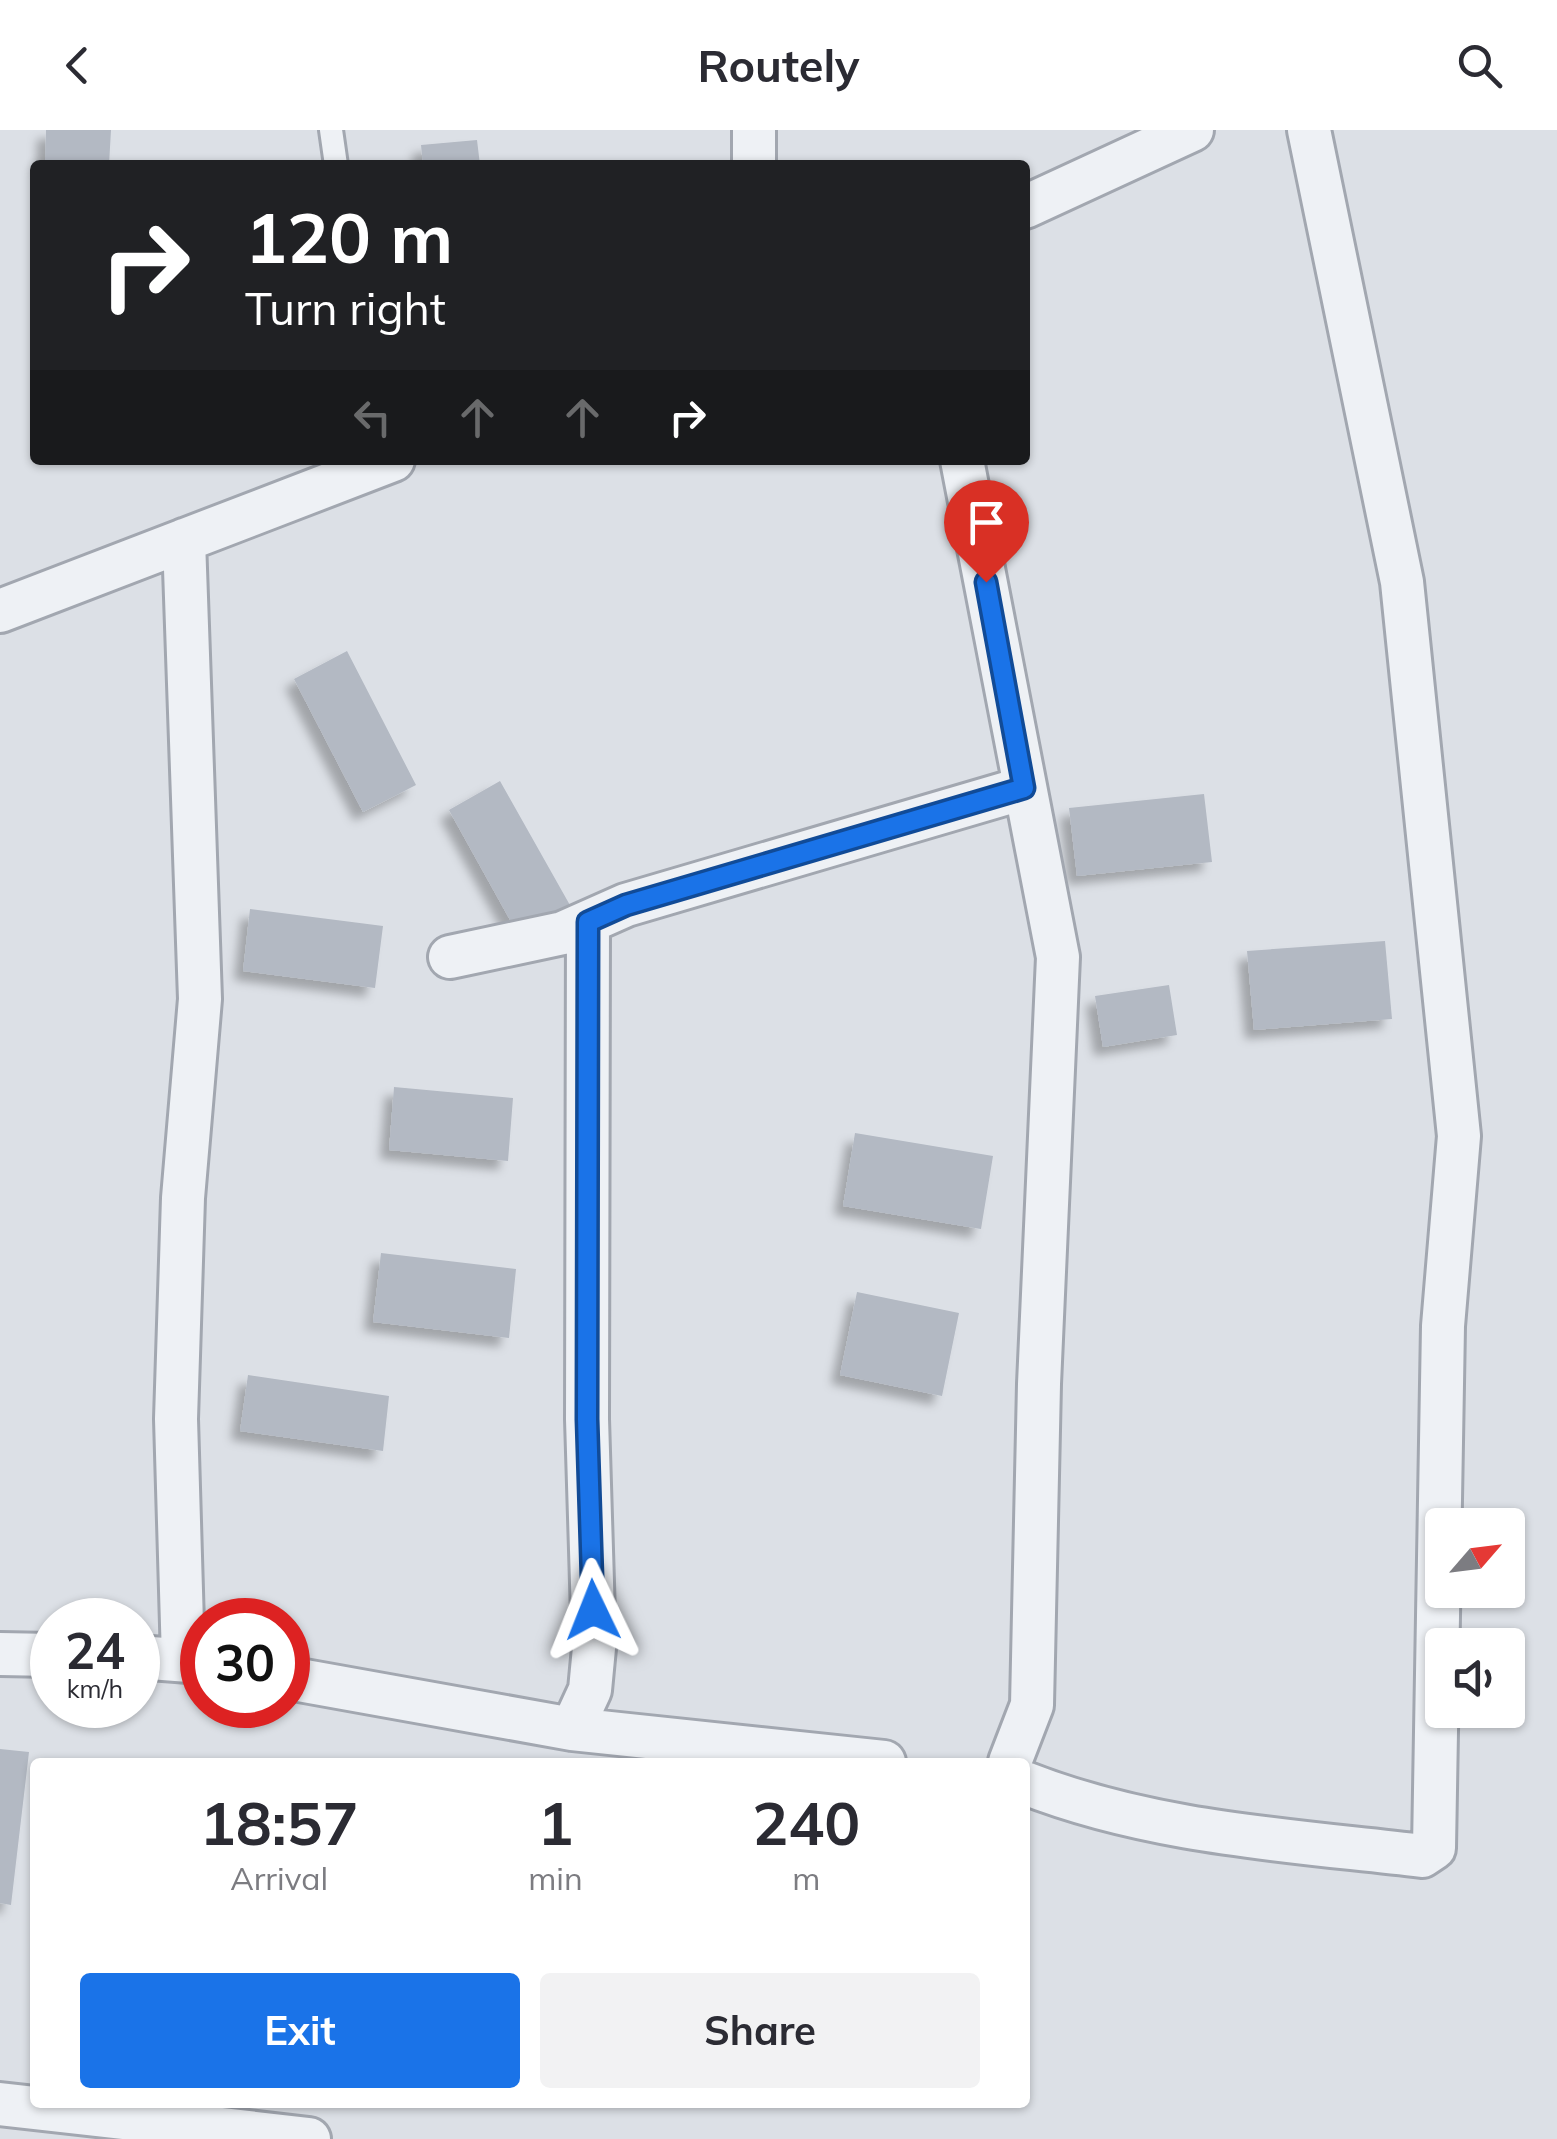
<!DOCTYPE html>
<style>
:root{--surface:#fff;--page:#f2f2f3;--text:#2b2b33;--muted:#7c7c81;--accent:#1a73e8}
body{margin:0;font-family:Mulish,sans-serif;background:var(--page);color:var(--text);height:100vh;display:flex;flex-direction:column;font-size:38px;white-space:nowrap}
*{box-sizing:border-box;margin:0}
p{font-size:32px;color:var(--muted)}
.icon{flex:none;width:55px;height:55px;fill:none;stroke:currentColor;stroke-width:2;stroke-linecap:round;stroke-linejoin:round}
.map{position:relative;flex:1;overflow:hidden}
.details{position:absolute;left:30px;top:1628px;width:1000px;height:350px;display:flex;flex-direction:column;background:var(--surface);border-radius:10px;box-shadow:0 2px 8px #0004}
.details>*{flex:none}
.banner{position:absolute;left:30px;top:30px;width:1000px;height:305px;border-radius:10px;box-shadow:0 2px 8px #0004;background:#202124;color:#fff;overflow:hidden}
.needle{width:65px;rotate:62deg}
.fabs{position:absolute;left:1425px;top:1378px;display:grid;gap:20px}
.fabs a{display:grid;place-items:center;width:100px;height:100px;border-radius:10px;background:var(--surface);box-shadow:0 2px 8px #0004;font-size:50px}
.speed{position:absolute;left:30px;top:1468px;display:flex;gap:20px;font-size:50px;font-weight:700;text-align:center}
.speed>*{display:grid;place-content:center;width:130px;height:130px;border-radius:50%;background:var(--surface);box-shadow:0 2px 8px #0004;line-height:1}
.speed small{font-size:25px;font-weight:400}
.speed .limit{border:15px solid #d22;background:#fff;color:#111}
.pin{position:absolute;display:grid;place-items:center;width:85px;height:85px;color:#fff;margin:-102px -42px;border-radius:50% 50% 50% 0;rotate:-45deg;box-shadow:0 0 10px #0007}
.pin .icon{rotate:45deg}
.me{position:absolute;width:110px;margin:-55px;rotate:358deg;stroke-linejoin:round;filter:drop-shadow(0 0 8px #0008)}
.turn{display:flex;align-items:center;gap:35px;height:210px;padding:0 50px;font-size:45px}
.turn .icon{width:130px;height:130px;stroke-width:2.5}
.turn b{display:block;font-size:70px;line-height:85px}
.lanes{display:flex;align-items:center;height:95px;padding:0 50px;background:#0003;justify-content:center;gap:50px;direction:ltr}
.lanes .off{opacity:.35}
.eta{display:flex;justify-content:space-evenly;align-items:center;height:170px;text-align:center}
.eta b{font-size:60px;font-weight:700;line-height:70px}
.primary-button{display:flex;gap:20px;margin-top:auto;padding:20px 50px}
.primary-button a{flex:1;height:115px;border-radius:10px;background:var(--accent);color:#fff;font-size:40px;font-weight:700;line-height:115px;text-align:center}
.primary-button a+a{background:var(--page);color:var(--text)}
header{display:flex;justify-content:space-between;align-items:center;height:130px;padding:0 50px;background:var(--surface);font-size:45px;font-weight:700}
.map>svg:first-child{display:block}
.building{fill:#b3b9c3;filter:url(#shadow)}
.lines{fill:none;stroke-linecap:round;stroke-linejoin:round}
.service-casing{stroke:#a2a7b0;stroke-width:28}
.minor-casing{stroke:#a2a7b0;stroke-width:48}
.service{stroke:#eef1f5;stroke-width:22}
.minor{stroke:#eef1f5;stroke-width:42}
.route-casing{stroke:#114b97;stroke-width:25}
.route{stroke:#1a73e8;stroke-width:18}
</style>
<header><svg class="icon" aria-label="back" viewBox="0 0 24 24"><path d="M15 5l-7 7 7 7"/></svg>Routely<svg class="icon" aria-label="search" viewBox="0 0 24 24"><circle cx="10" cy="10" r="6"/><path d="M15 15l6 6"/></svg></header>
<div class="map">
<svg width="1557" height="2009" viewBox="0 0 1557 2009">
<defs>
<filter id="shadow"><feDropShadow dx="-9" dy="9" stdDeviation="5" flood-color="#0004"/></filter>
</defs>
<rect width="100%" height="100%" fill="#dce0e6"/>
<path class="building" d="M46,0h65l-2,35h-64z
M477,10l3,25h-57l-2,-20z
M347,521l69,134 -53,27 -69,-133z
M500,651l71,126 -52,29 -70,-126z
M1204,664l8,68 -135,14 -8,-68z
M250,779l133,17 -8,62 -132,-17z
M1385,811l7,78 -138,11 -7,-79z
M1169,855l8,50 -74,12 -8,-51z
M394,957l119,11 -5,63 -119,-11z
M855,1003l138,23 -12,73 -138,-23z
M381,1123l135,16 -7,69 -136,-16z
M857,1162l102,21 -17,83 -102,-21z
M248,1245l141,21 -6,55 -143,-20z
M0,1619l29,3 -18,153 -11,-2z"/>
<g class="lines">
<defs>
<path id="service" d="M331,0l5,35"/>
<path id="minor" d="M754,35v-35
M1025,77l167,-77
M962,330l96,497 -19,427 -7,321 -22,57
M0,481l393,-151
M450,827l113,-24 63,-28 398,-117
M0,1524l52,1
M138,1527l64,5
M183,1529l-7,-240 7,-221 17,-199 -16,-459
M288,1548l284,51 312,33
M572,1599l18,-39 4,-42 -7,-229 1,-497
M1025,1653c127,50 263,57 397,73l12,-8 9,-522 16,-190 -57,-554 -93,-452
M0,1974l309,35"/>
</defs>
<use href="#service" class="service-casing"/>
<use href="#minor" class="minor-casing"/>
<use href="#service" class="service"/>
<use href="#minor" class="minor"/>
</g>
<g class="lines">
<defs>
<path id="route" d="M593,1480l-6,-191 1,-497 38,-17 398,-117 -38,-206"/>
</defs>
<use href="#route" class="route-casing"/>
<use href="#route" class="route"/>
</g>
</svg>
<div class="fabs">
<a><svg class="needle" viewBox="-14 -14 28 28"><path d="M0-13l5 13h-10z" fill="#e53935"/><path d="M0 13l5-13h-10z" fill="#7c7c81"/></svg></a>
<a><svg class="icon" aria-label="sound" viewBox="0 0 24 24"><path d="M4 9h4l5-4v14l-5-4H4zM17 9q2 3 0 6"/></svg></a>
</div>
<div class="speed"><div>24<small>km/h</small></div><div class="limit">30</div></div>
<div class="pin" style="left:986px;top:452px;background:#d93025"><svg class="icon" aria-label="arrive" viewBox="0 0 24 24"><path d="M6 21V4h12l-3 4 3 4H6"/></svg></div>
<svg class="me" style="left:593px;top:1480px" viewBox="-20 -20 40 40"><path d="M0-17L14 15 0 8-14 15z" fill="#1a73e8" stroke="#fff" stroke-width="4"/></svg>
<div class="banner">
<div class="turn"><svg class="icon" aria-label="right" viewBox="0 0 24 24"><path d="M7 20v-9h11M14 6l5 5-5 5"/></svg><div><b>120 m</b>Turn right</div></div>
<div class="lanes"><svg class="icon off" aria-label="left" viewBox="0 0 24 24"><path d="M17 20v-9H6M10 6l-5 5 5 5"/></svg><svg class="icon off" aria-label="ahead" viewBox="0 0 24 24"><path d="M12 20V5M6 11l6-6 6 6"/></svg><svg class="icon off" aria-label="ahead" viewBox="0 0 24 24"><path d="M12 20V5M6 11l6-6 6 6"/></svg><svg class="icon" aria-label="right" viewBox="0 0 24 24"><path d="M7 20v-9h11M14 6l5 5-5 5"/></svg></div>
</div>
<section class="details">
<div class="eta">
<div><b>18:57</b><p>Arrival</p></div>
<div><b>1</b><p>min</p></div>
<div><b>240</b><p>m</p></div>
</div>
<div class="primary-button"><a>Exit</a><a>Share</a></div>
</section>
</div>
